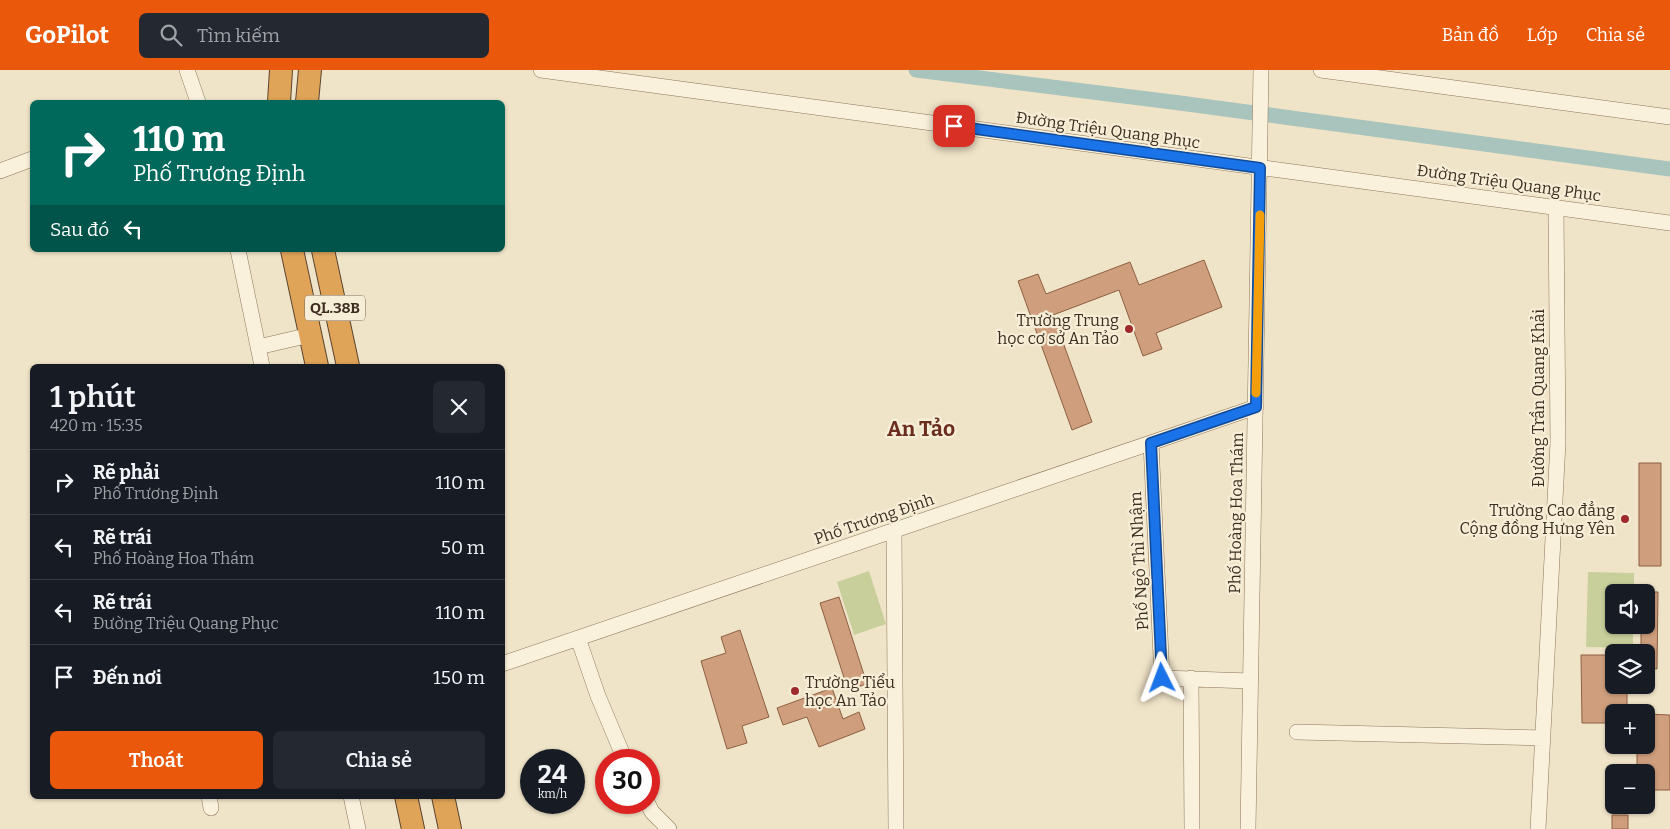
<!DOCTYPE html>
<html lang="vi">
<meta charset="utf-8">
<style>
:root{--surface:#171b24;--page:#242831;--text:#f1f3f6;--muted:#9ea1a6;--line:#363941;--accent:#ea580c}
body{margin:0;font-family:Bitter,serif;background:var(--page);color:var(--text);height:100vh;display:flex;flex-direction:column;font-size:19px;white-space:nowrap}
*{box-sizing:border-box;margin:0}
p{font-size:16px;color:var(--muted)}
.icon{flex:none;width:28px;height:28px;fill:none;stroke:currentColor;stroke-width:2;stroke-linecap:round;stroke-linejoin:round}
.map{position:relative;flex:1;overflow:hidden}
.drawer{position:absolute;left:30px;top:294px;width:475px;height:435px;display:flex;flex-direction:column;background:var(--surface);border-radius:8px;box-shadow:0 1px 4px #0004}
.drawer>*{flex:none}
.guide{position:absolute;left:30px;top:30px;width:475px;height:152px;border-radius:8px;box-shadow:0 1px 4px #0004;background:#00695c;color:#fff;overflow:hidden}
.fabs{position:absolute;left:1605px;top:514px;display:grid;gap:10px}
.fabs a{display:grid;place-items:center;width:50px;height:50px;border-radius:8px;background:var(--surface);box-shadow:0 1px 4px #0004;font-size:25px}
.speed{position:absolute;left:520px;top:679px;display:flex;gap:10px;font-size:25px;font-weight:700;text-align:center}
.speed>*{display:grid;place-content:center;width:65px;height:65px;border-radius:50%;background:var(--surface);box-shadow:0 1px 4px #0004;line-height:1}
.speed small{font-size:12px;font-weight:400}
.speed .limit{border:8px solid #d22;background:#fff;color:#111}
.pin{position:absolute;display:grid;place-items:center;width:42px;height:42px;color:#fff;margin:-21px;border-radius:10px;box-shadow:0 2px 8px #0006}
.me{position:absolute;width:55px;margin:-28px;rotate:357deg;stroke-linejoin:round;filter:drop-shadow(0 0 4px #0008)}
.turn{display:flex;align-items:center;gap:18px;height:105px;padding:0 20px;font-size:22px}
.turn .icon{width:65px;height:65px;stroke-width:2.5}
.turn b{display:block;font-size:35px;line-height:42px}
.then{display:flex;align-items:center;height:48px;padding:0 20px;background:#0003;gap:10px;font-size:19px}
.round{display:grid;place-items:center;flex:none;width:52px;height:52px;border-radius:8px;background:var(--page)}
.head{display:flex;align-items:center;justify-content:space-between;height:85px;padding:0 20px}
h1{font-size:30px;font-weight:600;line-height:38px}
.cta{display:flex;gap:10px;margin-top:auto;padding:10px 20px}
.cta a{flex:1;height:58px;border-radius:8px;background:var(--accent);color:#fff;font-size:20px;font-weight:600;line-height:58px;text-align:center}
.cta a+a{background:var(--page);color:var(--text)}
ul{padding:0;list-style:none}
li{display:flex;align-items:center;gap:15px;height:65px;padding:0 20px;border-top:1px solid var(--line)}
li div{flex:1}
li b{display:block;font-size:19px}
li em{font-style:normal}
header{display:flex;align-items:center;gap:30px;box-sizing:border-box;height:70px;padding:0 25px;background:var(--accent);color:#fff}
header strong{font-size:24px}
nav{display:flex;gap:28px;margin-inline-start:auto;font-size:18px}
.search{width:350px;height:45px;background:var(--page);display:flex;align-items:center;gap:12px;box-sizing:border-box;padding:0 18px;border-radius:8px;color:var(--muted);font-size:19px}
.map>svg:first-child{display:block}
.green{fill:#c9cf9b}
.lines{fill:none;stroke-linecap:round;stroke-linejoin:round}
.canal{stroke:#a9c4bc;stroke-width:15}
.building{fill:#cf9f7d;stroke:#8d5f41}
.minor-casing{stroke:#8d765c;stroke-width:16}
.highway-casing{stroke:#5b4430;stroke-width:24}
.minor{stroke:#faf1dc;stroke-width:15}
.highway{stroke:#e0a458;stroke-width:22}
.route-casing{stroke:#114b97;stroke-width:12}
.route{stroke:#1a73e8;stroke-width:9}
.slow{stroke:#f59e0b;stroke-width:9}
.poi-dot{fill:#9e2a2b;stroke:#f7eed8;stroke-width:2}
.labels{text-anchor:middle;dominant-baseline:central;stroke-width:4.5;stroke-linejoin:round;paint-order:stroke}
.shield{fill:#f7eed8;stroke:#756857;stroke-width:1}
.shield-label{font-size:15px;font-weight:bold;fill:#3d2e20}
.street-label{font-size:16px;fill:#3d2e20;stroke:#f7eed8}
.poi-label{font-size:16px;fill:#3d2e20;stroke:#f7eed8;text-anchor:end}
.district-label{font-size:21px;font-weight:bold;fill:#6b2e1e;stroke:#f7eed8}
</style>
<header>
<strong>GoPilot</strong>
<div class="search"><svg class="icon" aria-label="search" viewBox="0 0 24 24"><circle cx="10" cy="10" r="6"/><path d="M15 15l6 6"/></svg>Tìm kiếm</div>
<nav><a>Bản đồ</a><a>Lớp</a><a>Chia sẻ</a></nav>
</header>
<div class="map">
<svg width="1670" height="759" viewBox="0 0 1670 759">
<rect width="100%" height="100%" fill="#f0e4c8"/>
<path class="green" d="M869,501l17,53 -32,11 -17,-53z
M1588,502l46,1v19h-20v33h19v23l-47,-1z"/>
<g class="lines">
<path class="canal" d="M916,0l264,33 490,66"/>
</g>
<path class="building" d="M1204,190l18,47 -66,26 6,16 -19,7 -24,-66 -66,25 39,107 -20,8 -54,-149 20,-7 8,20 84,-32 9,23z
M1639,393h22v103h-22z
M1646,522h12l-1,77 -11,-1v-16h-5v-27h5z
M839,527l28,87 -19,6 -28,-87z
M740,560l29,87 -27,9 5,17 -20,6 -26,-88 25,-8 -5,-16z
M1581,585h33v30h13v27h-13v11h-32z
M832,618l11,31 16,-7 6,17 -46,18 -12,-30 -24,8 -6,-17z
M1646,644l24,1v75h-24v-18h-9v-27h9z
M1612,745h16v14h-16z"/>
<g class="lines">
<defs>
<path id="minor" d="M187,0l11,32
M541,0l1129,153
M1321,0l349,47
M0,101l32,-12
M238,180l24,116
M258,277l52,-12
M1151,373l11,235 89,3
M894,461l2,298
M578,568l20,58 27,64
M502,594l754,-257
M1191,608l1,151
M1297,662l245,6
M209,726l2,12
M351,726l7,33
M647,732l5,10 17,17
M1248,759l13,-759
M1538,759l20,-387 -2,-235"/>
<path id="highway" d="M279,32l2,-32
M307,32l3,-32
M292,180l25,116
M323,180l25,116
M406,726l7,33
M443,726l7,33"/>
</defs>
<use href="#minor" class="minor-casing"/>
<use href="#highway" class="highway-casing"/>
<use href="#minor" class="minor"/>
<use href="#highway" class="highway"/>
</g>
<g class="lines">
<defs>
<path id="route" d="M954,56l306,42 -4,239 -105,36 11,235"/>
</defs>
<use href="#route" class="route-casing"/>
<use href="#route" class="route"/>
<path class="slow" d="M1256,323l4,-178"/>
</g>
<g class="poi-dot">
<circle cx="1129" cy="259" r="5"/>
<circle cx="1625" cy="449" r="5"/>
<circle cx="795" cy="621" r="5"/>
</g>
<g class="labels">
<rect class="shield" x="305" y="225.5" width="60" height="25" rx="4"/>
<g class="shield-label">
<text x="335" y="238">QL.38B</text>
</g>
<g class="street-label">
<text transform="translate(1108 60) rotate(8)">Đường Triệu Quang Phục</text>
<text transform="translate(1509 113) rotate(8)">Đường Triệu Quang Phục</text>
<text transform="translate(1538 328) rotate(-90)">Đường Trần Quang Khải</text>
<text transform="translate(1236 443) rotate(-89)">Phố Hoàng Hoa Thám</text>
<text transform="translate(874 449) rotate(-19)">Phố Trương Định</text>
<text transform="translate(1139 491) rotate(-93)">Phố Ngô Thì Nhậm</text>
</g>
<g class="poi-label">
<text x="1119" y="250">Trường Trung<tspan x="1119" dy="18">học cơ sở An Tảo</tspan></text>
<text x="1615" y="440">Trường Cao đẳng<tspan x="1615" dy="18">Cộng đồng Hưng Yên</tspan></text>
<text x="805" y="612" text-anchor="start">Trường Tiểu<tspan x="805" dy="18">học An Tảo</tspan></text>
</g>
<g class="district-label">
<text x="921" y="359">An Tảo</text>
</g>
</g>
</svg>
<div class="fabs">
<a><svg class="icon" aria-label="sound" viewBox="0 0 24 24"><path d="M4 9h4l5-4v14l-5-4H4zM17 9q2 3 0 6"/></svg></a>
<a><svg class="icon" aria-label="layers" viewBox="0 0 24 24"><path d="M12 4l9 5-9 5-9-5zM3 14l9 5 9-5"/></svg></a>
<a>+</a>
<a>−</a>
</div>
<div class="speed"><div>24<small>km/h</small></div><div class="limit">30</div></div>
<div class="pin" style="left:954px;top:56px;background:#d93025"><svg class="icon" aria-label="arrive" viewBox="0 0 24 24"><path d="M6 21V4h12l-3 4 3 4H6"/></svg></div>
<svg class="me" style="left:1162px;top:608px" viewBox="-20 -20 40 40"><path d="M0-17L14 15 0 8-14 15z" fill="#1a73e8" stroke="#fff" stroke-width="4"/></svg>
<div class="guide">
<div class="turn"><svg class="icon" aria-label="right" viewBox="0 0 24 24"><path d="M7 20v-9h11M14 6l5 5-5 5"/></svg><div><b>110 m</b>Phố Trương Định</div></div>
<div class="then">Sau đó<svg class="icon" aria-label="left" viewBox="0 0 24 24"><path d="M17 20v-9H6M10 6l-5 5 5 5"/></svg></div>
</div>
<section class="drawer">
<div class="head"><div><h1>1 phút</h1><p>420 m · 15:35</p></div><a class="round"><svg class="icon" aria-label="close" viewBox="0 0 24 24"><path d="M6 6l12 12M18 6L6 18"/></svg></a></div>
<ul>
<li><svg class="icon" aria-label="right" viewBox="0 0 24 24"><path d="M7 20v-9h11M14 6l5 5-5 5"/></svg><div><b>Rẽ phải</b><p>Phố Trương Định</p></div><em>110 m</em></li>
<li><svg class="icon" aria-label="left" viewBox="0 0 24 24"><path d="M17 20v-9H6M10 6l-5 5 5 5"/></svg><div><b>Rẽ trái</b><p>Phố Hoàng Hoa Thám</p></div><em>50 m</em></li>
<li><svg class="icon" aria-label="left" viewBox="0 0 24 24"><path d="M17 20v-9H6M10 6l-5 5 5 5"/></svg><div><b>Rẽ trái</b><p>Đường Triệu Quang Phục</p></div><em>110 m</em></li>
<li><svg class="icon" aria-label="arrive" viewBox="0 0 24 24"><path d="M6 21V4h12l-3 4 3 4H6"/></svg><div><b>Đến nơi</b></div><em>150 m</em></li>
</ul>
<div class="cta"><a>Thoát</a><a>Chia sẻ</a></div>
</section>
</div>
